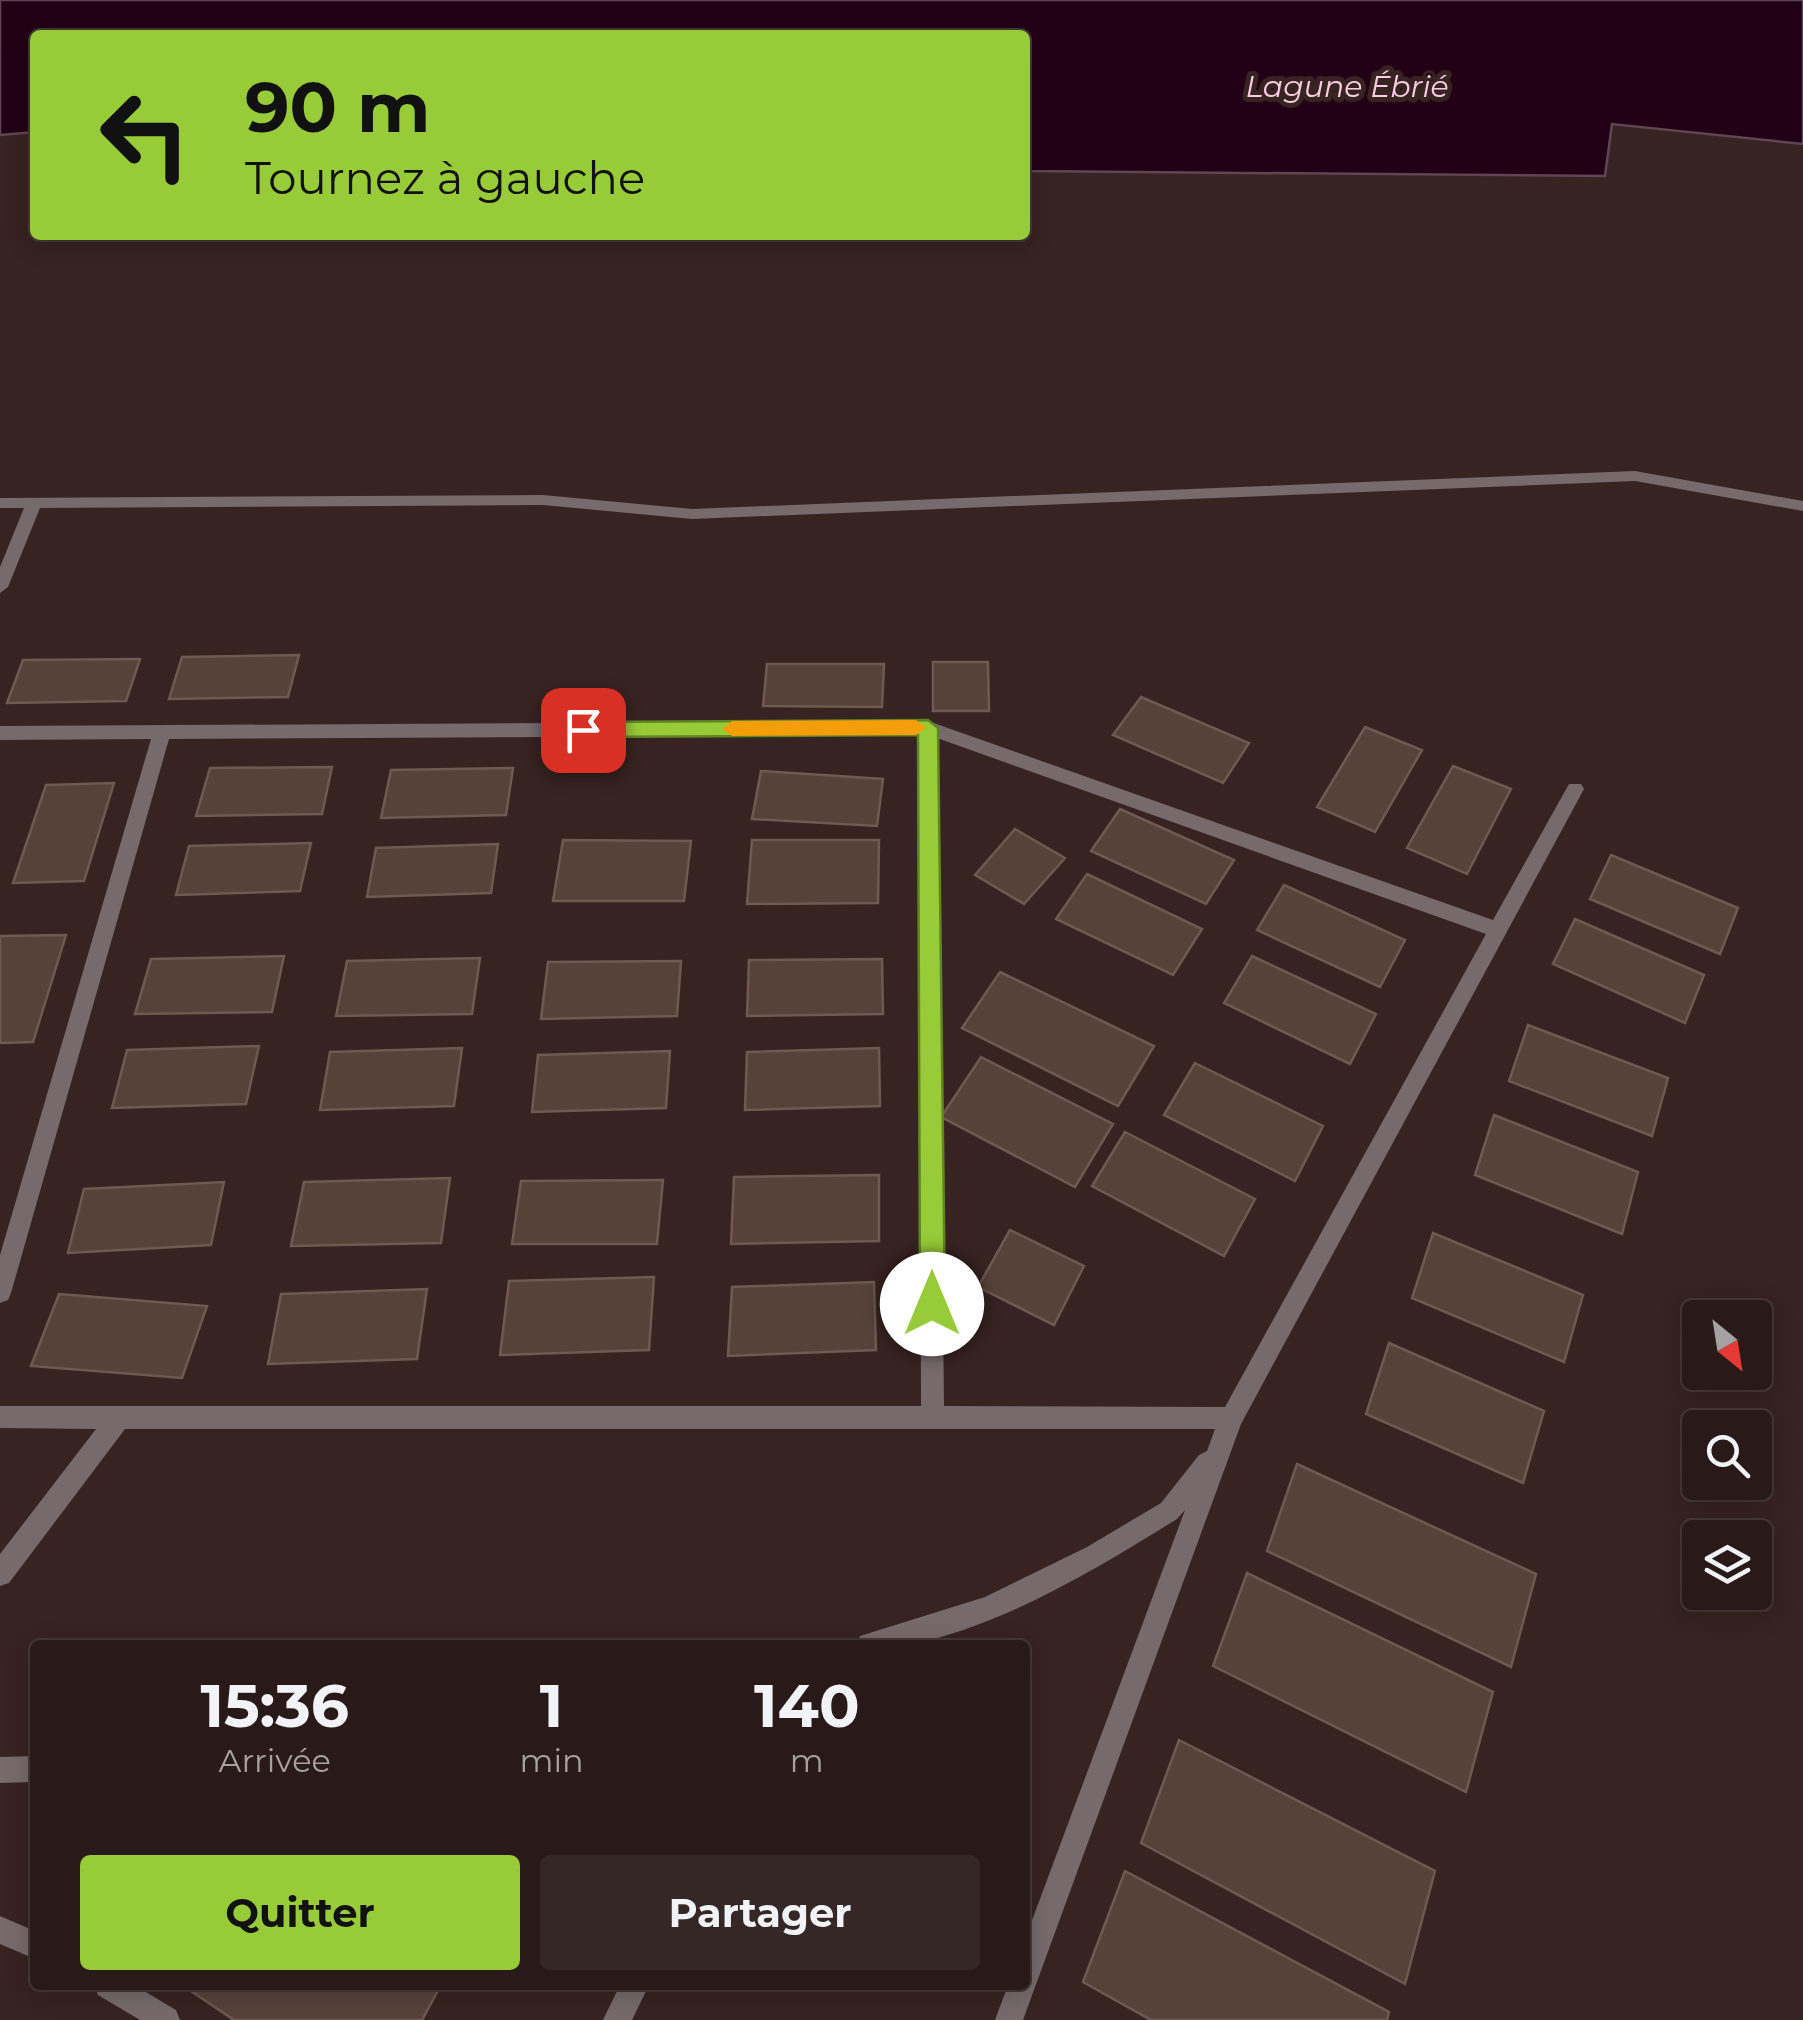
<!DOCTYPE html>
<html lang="fr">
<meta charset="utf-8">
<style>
:root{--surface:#291a19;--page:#352726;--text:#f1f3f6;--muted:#a5a1a2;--line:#453838;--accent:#97cc38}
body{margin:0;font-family:Montserrat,sans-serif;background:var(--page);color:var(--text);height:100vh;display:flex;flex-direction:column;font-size:38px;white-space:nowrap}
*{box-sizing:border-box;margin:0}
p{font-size:32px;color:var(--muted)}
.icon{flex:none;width:55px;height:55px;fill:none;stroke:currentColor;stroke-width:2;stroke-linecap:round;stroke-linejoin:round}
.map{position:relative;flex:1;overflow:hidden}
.side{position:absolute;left:30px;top:1640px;width:1000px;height:350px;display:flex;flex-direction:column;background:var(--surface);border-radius:10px;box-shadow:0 5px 25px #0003,0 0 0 2px var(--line)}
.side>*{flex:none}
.guide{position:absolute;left:30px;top:30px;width:1000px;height:210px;border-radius:10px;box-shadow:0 5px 25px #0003,0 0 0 2px var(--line);background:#97cc38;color:#111;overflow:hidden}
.needle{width:65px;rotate:150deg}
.tools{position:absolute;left:1682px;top:1300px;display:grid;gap:20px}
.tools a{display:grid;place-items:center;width:90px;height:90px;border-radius:10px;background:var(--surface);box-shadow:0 5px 25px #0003,0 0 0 2px var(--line);font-size:50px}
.pin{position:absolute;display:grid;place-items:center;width:85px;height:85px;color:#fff;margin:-42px;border-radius:20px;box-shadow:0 5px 15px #0006}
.me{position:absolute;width:110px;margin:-55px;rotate:0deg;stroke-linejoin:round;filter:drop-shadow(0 0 8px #0008)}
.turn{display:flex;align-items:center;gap:35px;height:210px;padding:0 50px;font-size:45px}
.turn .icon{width:130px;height:130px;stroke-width:2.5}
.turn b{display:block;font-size:70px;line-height:85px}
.eta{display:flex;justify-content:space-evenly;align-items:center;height:170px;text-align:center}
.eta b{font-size:60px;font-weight:700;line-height:70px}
.primary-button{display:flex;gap:20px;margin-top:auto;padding:20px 50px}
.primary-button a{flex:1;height:115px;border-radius:10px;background:var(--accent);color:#111;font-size:40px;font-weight:700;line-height:115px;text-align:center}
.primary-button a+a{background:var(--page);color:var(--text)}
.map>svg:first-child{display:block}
.water{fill:#220116;stroke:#604553;stroke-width:2.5}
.building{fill:#574239;stroke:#6f5950;stroke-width:2.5}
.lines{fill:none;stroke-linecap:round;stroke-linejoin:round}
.minor{fill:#766a6c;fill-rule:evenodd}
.route{fill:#97cc38;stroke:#628524;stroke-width:2.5}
.slow{fill:#f59e0b}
.labels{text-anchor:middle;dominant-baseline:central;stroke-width:10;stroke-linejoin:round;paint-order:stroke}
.far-water-label{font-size:30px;font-style:italic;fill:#f8cde4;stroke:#372321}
</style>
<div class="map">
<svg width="1803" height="2020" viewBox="0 0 1803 2020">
<rect width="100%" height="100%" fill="#372321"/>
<path class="water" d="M0,0h1803v144l-191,-20 -7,52 -580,-5v-136h-990v97l-35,3z"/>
<path class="building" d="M299,655l-11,42 -119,2 13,-42z
M140,659l-14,42 -119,2 16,-43z
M933,662h55l1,49h-56z
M767,664h117l-2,43 -119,-1z
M1141,697l108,46 -26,40 -110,-48z
M1365,727l57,23 -47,82 -58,-25z
M1453,766l58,23 -44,85 -60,-26z
M332,767l-10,47 -126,2 14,-48z
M513,768l-7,47 -125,3 10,-48z
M761,771l122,8 -6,47 -125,-7z
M114,783l-30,98 -71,2 33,-98z
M1120,809l114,51 -28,44 -115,-53z
M1015,829l50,29 -41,46 -49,-29z
M563,840l128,1 -7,60h-131z
M752,840h127l-1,63 -131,1z
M311,843l-11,48 -124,4 13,-49z
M498,844l-7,49 -124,4 9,-49z
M1611,855l127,53 -18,46 -130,-55z
M1087,874l115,55 -29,46 -117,-56z
M1284,885l121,55 -25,47 -123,-57z
M1575,919l129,56 -19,48 -132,-59z
M66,935l-33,107 -33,1v-107z
M284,956l-12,56 -137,2 16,-55z
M1252,956l124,58 -26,50 -126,-61z
M480,958l-8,56 -136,2 11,-55z
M882,959l1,55 -136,2 2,-56z
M681,961l-4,55 -136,3 7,-57z
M1000,972l154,74 -36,60 -156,-78z
M1528,1025l140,53 -16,58 -143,-55z
M259,1046l-13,58 -134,4 15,-58z
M462,1048l-8,58 -134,4 10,-58z
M879,1048l1,58 -135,4 2,-58z
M670,1051l-4,57 -134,4 6,-57z
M981,1057l132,67 -38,63 -134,-70z
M1195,1063l128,63 -28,55 -131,-66z
M1494,1115l144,57 -16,62 -147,-59z
M1125,1132l130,67 -31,57 -132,-70z
M879,1175v66l-148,3 3,-67z
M450,1178l-9,65 -150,3 13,-64z
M663,1180l-6,64h-145l9,-63z
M224,1182l-13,63 -143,8 16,-64z
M1010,1230l74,36 -30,59 -76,-38z
M1433,1233l150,62 -19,67 -152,-64z
M654,1277l-5,73 -149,5 9,-74z
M874,1282l2,68 -148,6 4,-69z
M427,1289l-10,70 -149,5 13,-70z
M59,1294l148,12 -25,72 -151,-12z
M1389,1343l155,68 -21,72 -157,-69z
M1297,1464l239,110 -25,93 -244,-116z
M1247,1573l246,119 -27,100 -253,-126z
M1179,1740l256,131 -30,113 -264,-141z
M1125,1871l264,141 -2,8h-236l-68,-38z
M182,1985h259l-19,35h-188z"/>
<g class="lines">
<path class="minor" d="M1635,471l168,30v10l-168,-30 -943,38 -149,-14 -503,3 -32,79 -8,6v-26l24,-59h-24v-10l543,-3 149,14z
M928,721l565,199 76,-136h12l3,5 -343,635 -218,596h-28l13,-35h17v-46l160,-429 -8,9c-77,48 -176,108 -266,125 -17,4 -37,1 -55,1l4,-9 125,-39 102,-50 74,-44 38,-48 8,-4 8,-22h-1090l-116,154 -9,3v-32l96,-125 -96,-1v-22h921l-2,-671 -750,4 -158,554 -3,7 -8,3v-48l151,-516 -151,1v-14zM937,738l549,196 -261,473 -281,-1z
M35,1756v26l-35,1v-26z
M0,1916l35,15v28l-35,-15z
M94,1985h40l42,25 4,10h-40l-42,-25z
M620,1985h29l-17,35h-29z"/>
</g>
<path class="route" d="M928,720l10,8 7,576 -4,9 -9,3 -9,-3 -3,-9 -2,-569 -335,2 -10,-7 10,-8z"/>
<path class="slow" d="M916,720l10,8 -10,7 -184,1 -10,-7 10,-8z"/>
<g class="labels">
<g class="far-water-label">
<text x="1347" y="86">Lagune Ébrié</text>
</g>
</g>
</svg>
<div class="tools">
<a><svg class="needle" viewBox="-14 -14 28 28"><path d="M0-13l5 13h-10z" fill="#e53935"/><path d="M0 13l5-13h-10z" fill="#a5a1a2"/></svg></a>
<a><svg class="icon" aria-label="search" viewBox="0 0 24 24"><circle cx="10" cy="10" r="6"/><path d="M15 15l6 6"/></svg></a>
<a><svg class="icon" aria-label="layers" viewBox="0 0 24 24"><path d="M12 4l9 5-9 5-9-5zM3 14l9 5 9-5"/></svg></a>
</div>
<div class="pin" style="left:583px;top:730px;background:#d93025"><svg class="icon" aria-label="arrive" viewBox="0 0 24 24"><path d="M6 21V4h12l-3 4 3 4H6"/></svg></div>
<svg class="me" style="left:932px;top:1304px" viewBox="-20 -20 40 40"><circle r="19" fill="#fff"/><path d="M0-13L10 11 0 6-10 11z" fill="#97cc38"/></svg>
<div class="guide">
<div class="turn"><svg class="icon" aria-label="left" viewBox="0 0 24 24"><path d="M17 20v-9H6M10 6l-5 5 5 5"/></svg><div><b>90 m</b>Tournez à gauche</div></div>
</div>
<section class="side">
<div class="eta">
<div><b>15:36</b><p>Arrivée</p></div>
<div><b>1</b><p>min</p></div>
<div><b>140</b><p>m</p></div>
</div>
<div class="primary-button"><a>Quitter</a><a>Partager</a></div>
</section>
</div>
